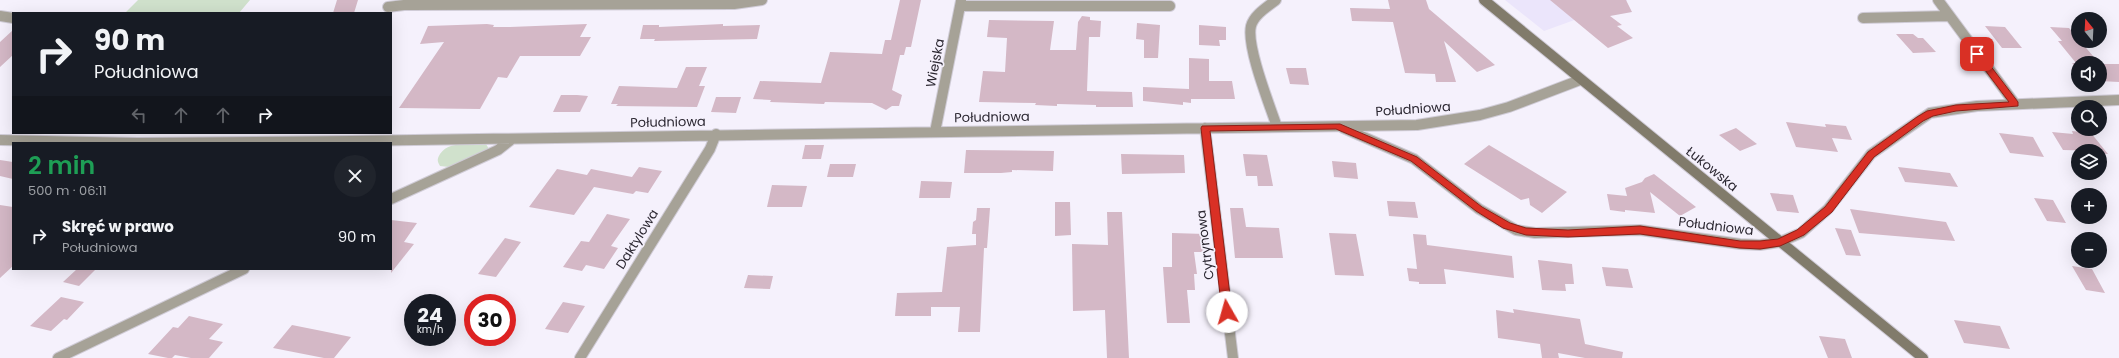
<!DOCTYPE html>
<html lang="pl">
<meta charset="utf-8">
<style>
:root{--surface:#171b24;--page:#20242c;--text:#f1f3f6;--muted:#9ea1a6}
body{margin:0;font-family:Poppins,sans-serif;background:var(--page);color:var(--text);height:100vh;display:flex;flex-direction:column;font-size:15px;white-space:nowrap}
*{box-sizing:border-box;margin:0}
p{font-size:13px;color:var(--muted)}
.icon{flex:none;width:22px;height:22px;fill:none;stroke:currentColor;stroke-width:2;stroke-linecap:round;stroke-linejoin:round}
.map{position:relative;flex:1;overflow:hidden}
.drawer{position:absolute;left:12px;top:142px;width:380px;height:128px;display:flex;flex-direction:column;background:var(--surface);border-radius:0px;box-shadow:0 4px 16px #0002}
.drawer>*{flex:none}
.top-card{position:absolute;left:12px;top:12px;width:380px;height:122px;border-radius:0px;box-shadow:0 4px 16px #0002;background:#171b24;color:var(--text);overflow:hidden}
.needle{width:26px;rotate:342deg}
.controls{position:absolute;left:2071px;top:12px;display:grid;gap:8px}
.controls a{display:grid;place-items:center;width:36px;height:36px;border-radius:50%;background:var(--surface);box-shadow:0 4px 16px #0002;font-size:20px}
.speed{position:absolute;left:404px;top:294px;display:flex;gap:8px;font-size:20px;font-weight:700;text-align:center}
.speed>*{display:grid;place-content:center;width:52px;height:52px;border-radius:50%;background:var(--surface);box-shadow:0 4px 16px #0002;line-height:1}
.speed small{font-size:10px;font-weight:400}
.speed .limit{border:6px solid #d22;background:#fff;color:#111}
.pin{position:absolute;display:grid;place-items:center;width:34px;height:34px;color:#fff;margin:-17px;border-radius:8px;box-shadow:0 2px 6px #0006}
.me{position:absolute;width:44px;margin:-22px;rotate:353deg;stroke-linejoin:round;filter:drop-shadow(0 0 3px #0008)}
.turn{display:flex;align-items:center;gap:14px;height:84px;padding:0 16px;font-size:18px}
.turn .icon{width:52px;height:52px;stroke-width:2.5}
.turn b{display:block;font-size:28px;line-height:34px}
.lanes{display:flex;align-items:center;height:38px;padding:0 16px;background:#0003;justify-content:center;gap:20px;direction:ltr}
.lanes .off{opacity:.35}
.round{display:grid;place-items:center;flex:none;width:42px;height:42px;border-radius:21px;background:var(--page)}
.head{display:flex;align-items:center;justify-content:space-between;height:68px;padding:0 16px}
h1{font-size:24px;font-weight:600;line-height:30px;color:#1e9e55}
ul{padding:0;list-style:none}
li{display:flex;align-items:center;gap:12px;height:52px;padding:0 16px}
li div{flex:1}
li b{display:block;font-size:15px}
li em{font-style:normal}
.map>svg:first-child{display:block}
.commercial{fill:#ebe5fb}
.green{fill:#d0e1cc}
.building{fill:#d4b8c6}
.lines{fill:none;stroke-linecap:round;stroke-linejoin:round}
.street-casing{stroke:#d0ccd7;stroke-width:12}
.secondary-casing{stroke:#d0ccd7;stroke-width:12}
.street{stroke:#a6a297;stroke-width:10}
.secondary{stroke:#817b6b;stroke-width:10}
.route{fill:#d93025;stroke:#8d1f18}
.labels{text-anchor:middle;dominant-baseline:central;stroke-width:3.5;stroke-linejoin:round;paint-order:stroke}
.street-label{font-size:13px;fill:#2a2630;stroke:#f5f1fc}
</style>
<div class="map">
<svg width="2119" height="358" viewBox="0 0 2119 358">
<rect width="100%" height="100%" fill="#f5f1fc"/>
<path class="commercial" d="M1505,0h122v1l-83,30z"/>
<path class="green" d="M138,0h112l-11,13h-114z
M486,144l3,5 -40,18 -9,-1c-3,-5 -3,-7 0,-12 9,-14 31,-9 46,-10z"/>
<path class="building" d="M337,0h21l-4,13h-21z
M900,0h21l-10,47h-5l-2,8h-4l-8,35 10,5 -3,11h-7l-6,4 -14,-7 -47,-1 -1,2 -54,-2 1,-2 -18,-1 7,-18 61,2 9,-31 52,2 3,-14h6z
M1388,0h38l3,9 66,56 -18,7 -33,-31 12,41h-20l-1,-8 -30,-1 -12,-51 -41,-1 -2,-13 40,1z
M1550,0h76l6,12 -22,4 12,9 -5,1 16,12 -25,10z
M1082,16l8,1v3l11,1 -1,16h-11l-2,54 45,1 1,15h-37v-2l-39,-1v2l-22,-1 1,-2 -57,-1 4,-31 22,1 2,-34 -20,-1 2,-17 65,1 -4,29h26l2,-28z
M1137,23l23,2 -2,33h-14v-18l-8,-1z
M487,24l7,1 -1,2h17l77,-3 -7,13h11l-11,19h-60l-13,22 -9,-1 -18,32 -81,-1 45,-66 -24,2 8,-18z
M723,24v2l37,-1 -3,14 -103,2 1,-2h-15l3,-14h16v2z
M1199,25l27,2v13h-7l1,6 -21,-1z
M1985,26l20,1 17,21h-20z
M2050,27l19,1 30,35h-21v6l-6,-6h4l-18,-22h4z
M13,30v25l-13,12v-25z
M1896,34h17l5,4h5l13,14 -23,1z
M1189,58l20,1v22h23l3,18h-44v4l-8,-1v3l-40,-4v-14l46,2z
M2100,64h19v18l-19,-1z
M686,67h21l-8,19h6l-8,21 -81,-1 2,-2h-7l8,-18 58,2z
M1286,68h20l3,17 -19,-1z
M561,95h16l11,1 -8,16h-27z
M716,97h25l-5,16 -25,-1z
M1786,122l40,5 -1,-3 21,2 6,14 -20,-2 6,14 -42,-5z
M1736,128l21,16 -17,7 -21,-16z
M2072,131l19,2 17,21h-8v-3l-37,-1 -11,-18 21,2z
M1999,133l34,4 11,20 -34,-4z
M805,145h19l-3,14h-19z
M1489,145l78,47 -25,21 -12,-8 -1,-7 -8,2 -57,-36z
M966,150l88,1 -1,20 -41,-1v2l-11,1h-37z
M1121,154l63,1 1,18 -63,1z
M1243,154l24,1 6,31h-15l-1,-10h-11z
M0,160l13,2v17l-13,-3z
M1332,161l24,2 2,16 -24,-2z
M830,164h26l-3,13h-26z
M639,167l23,4 -14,22 -12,-2 -3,3 -39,-7 -20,28 -45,-8 28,-38 30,6 4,-6 41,8z
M1898,167l52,6 8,14 -53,-5z
M1654,174l42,33 -16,9 -30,-24 5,21 -30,-3v2l-15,-2 -3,-16 20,2 -2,-8 17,-6 3,-4z
M921,181l31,1 -2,16h-31z
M772,185l35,1 -5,21h-35z
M1770,193l23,2 6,18 -22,-2z
M2034,198l19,2 13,23 -19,-2z
M1387,201l28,1 3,16 -29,-2z
M1055,202h15l1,33 -16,1z
M0,205l13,2v59l-13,12z
M977,208h13l-3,40h-3l-4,84h-22l2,-25h-29v9h-36l2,-23 45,-1 5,-45 29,-2v-11h-4l1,-12 3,-2z
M1230,208h13l3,19 33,1 4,30h-48z
M1850,209l96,13 9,19 -96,-8z
M1107,212h15l7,146h-22l-2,-48 -32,1 -1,-67 36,1z
M607,214l23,5 -19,27 7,2 -14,21 -18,-4 -4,6 -19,-4 18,-26 8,1z
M391,220l26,3 -13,19 10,2 -23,29z
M1835,228l16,2 10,26 -15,-1z
M1172,233l33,1 2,18h-13l3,22h-3l1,16h-8l3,33h-23l-4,-56h9z
M1329,233l27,1 8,42 -29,-1z
M1413,234l13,1 1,10 85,11 2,22 -70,-9 2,15h-27v-2l-10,-1 -2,-13 10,1z
M505,238l16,4 -25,35 -18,-3z
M1538,260l34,4 2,20h-9l1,7 -24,-1z
M2072,266l20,3 13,24 -19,-3z
M1602,267l26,2 5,19 -27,-2z
M77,269h19l-17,17 -16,-4z
M748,275l25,1 -3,13 -26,-1z
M61,297l23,5 -17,18 -3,-1 -13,12 -21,-5z
M563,302l22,4 -17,27 -23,-4z
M1513,309l67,10 5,25 38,8 -1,6h-37l-27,-5 1,5h-17l-2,-14 -42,-6 -2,-28 18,3z
M189,316l34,8 -14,15 14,3 -14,16h-18l-16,-3 -3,3h-4l-20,-4 25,-27 5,1z
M1954,320l46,6 10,23 -46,-6z
M292,325l30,6 29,6 -17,21h-10l-51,-10z
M1819,336l26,3 7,19h-24z"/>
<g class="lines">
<defs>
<path id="street" d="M1276,0c-9,7 -22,15 -25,26 -5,20 19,80 26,101
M1938,0l77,104
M960,6h210
M388,7l16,-2 330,-1 28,-4
M0,16l13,2
M1863,18l85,-2
M1205,128l28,230
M1343,128l71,31 65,50 37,21 19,3 105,-3 100,14 20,1 20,-3 21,-9 27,-24 43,-55 59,-41 47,-7 142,-6
M935,132l26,-131
M0,140l137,3 214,-2 1066,-16 63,-10 29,-8 71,-27
M391,199l107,-49 14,-11
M58,358l186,-89
M580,358l130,-209 6,-15"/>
<path id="secondary" d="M1484,0l439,358"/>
</defs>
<use href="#street" class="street-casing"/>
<use href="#secondary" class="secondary-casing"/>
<use href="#street" class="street"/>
<use href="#secondary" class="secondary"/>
</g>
<path class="route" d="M1977,51l3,1 38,50v4l-62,5 -23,5 -10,5 -49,36 -42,55 -28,23 -24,11 -20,3 -20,-1 -100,-14 -72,3 -42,-2 -23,-7 -27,-17 -65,-50 -75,-32 -126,2 22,181 -5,4 -5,-4 -21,-184 1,-2 138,-2 77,33 65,50 28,16 16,5 42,2 72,-4 100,15h20l18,-2 19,-9 28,-23 43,-55 49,-35 10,-6 29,-6 53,-3 -36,-48z"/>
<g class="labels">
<g class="street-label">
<text transform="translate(935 63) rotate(-79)">Wiejska</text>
<text transform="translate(1413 109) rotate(-4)">Południowa</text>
<text transform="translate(992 117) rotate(-1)">Południowa</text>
<text transform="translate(668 122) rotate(-1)">Południowa</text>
<text transform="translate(1712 169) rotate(39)">Łukowska</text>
<text transform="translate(1716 226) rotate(7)">Południowa</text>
<text transform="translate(637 239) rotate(-58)">Daktylowa</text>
<text transform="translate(1205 245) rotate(-97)">Cytrynowa</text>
</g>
</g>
</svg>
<div class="controls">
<a><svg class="needle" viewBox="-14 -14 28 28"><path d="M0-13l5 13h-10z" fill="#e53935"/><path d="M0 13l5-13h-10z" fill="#9ea1a6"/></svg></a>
<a><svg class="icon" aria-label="sound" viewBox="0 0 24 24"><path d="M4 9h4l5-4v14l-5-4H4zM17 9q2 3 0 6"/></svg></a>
<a><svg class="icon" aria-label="search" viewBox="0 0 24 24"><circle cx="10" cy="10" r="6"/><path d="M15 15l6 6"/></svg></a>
<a><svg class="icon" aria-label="layers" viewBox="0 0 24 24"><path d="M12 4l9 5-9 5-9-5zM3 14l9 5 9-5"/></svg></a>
<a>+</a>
<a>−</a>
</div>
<div class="speed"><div>24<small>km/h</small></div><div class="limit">30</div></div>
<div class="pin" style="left:1977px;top:54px;background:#d93025"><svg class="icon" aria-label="arrive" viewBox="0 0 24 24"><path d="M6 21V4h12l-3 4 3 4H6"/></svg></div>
<svg class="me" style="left:1227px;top:312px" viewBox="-20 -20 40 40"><circle r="19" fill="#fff"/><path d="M0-13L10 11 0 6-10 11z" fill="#d93025"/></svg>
<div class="top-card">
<div class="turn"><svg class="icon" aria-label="right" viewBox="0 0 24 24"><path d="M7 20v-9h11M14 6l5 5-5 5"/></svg><div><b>90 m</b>Południowa</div></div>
<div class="lanes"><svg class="icon off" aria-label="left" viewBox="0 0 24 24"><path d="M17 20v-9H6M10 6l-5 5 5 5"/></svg><svg class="icon off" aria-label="ahead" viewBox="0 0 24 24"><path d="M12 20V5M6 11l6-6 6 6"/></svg><svg class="icon off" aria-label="ahead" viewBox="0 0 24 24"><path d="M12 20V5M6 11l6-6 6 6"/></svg><svg class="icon" aria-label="right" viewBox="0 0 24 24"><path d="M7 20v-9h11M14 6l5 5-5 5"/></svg></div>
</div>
<section class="drawer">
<div class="head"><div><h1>2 min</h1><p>500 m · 06:11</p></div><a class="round"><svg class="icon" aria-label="close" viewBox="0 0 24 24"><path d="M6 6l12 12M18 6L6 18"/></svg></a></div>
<ul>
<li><svg class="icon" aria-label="right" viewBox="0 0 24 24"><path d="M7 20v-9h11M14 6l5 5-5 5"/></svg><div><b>Skręć w prawo</b><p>Południowa</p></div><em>90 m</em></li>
</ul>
</section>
</div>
